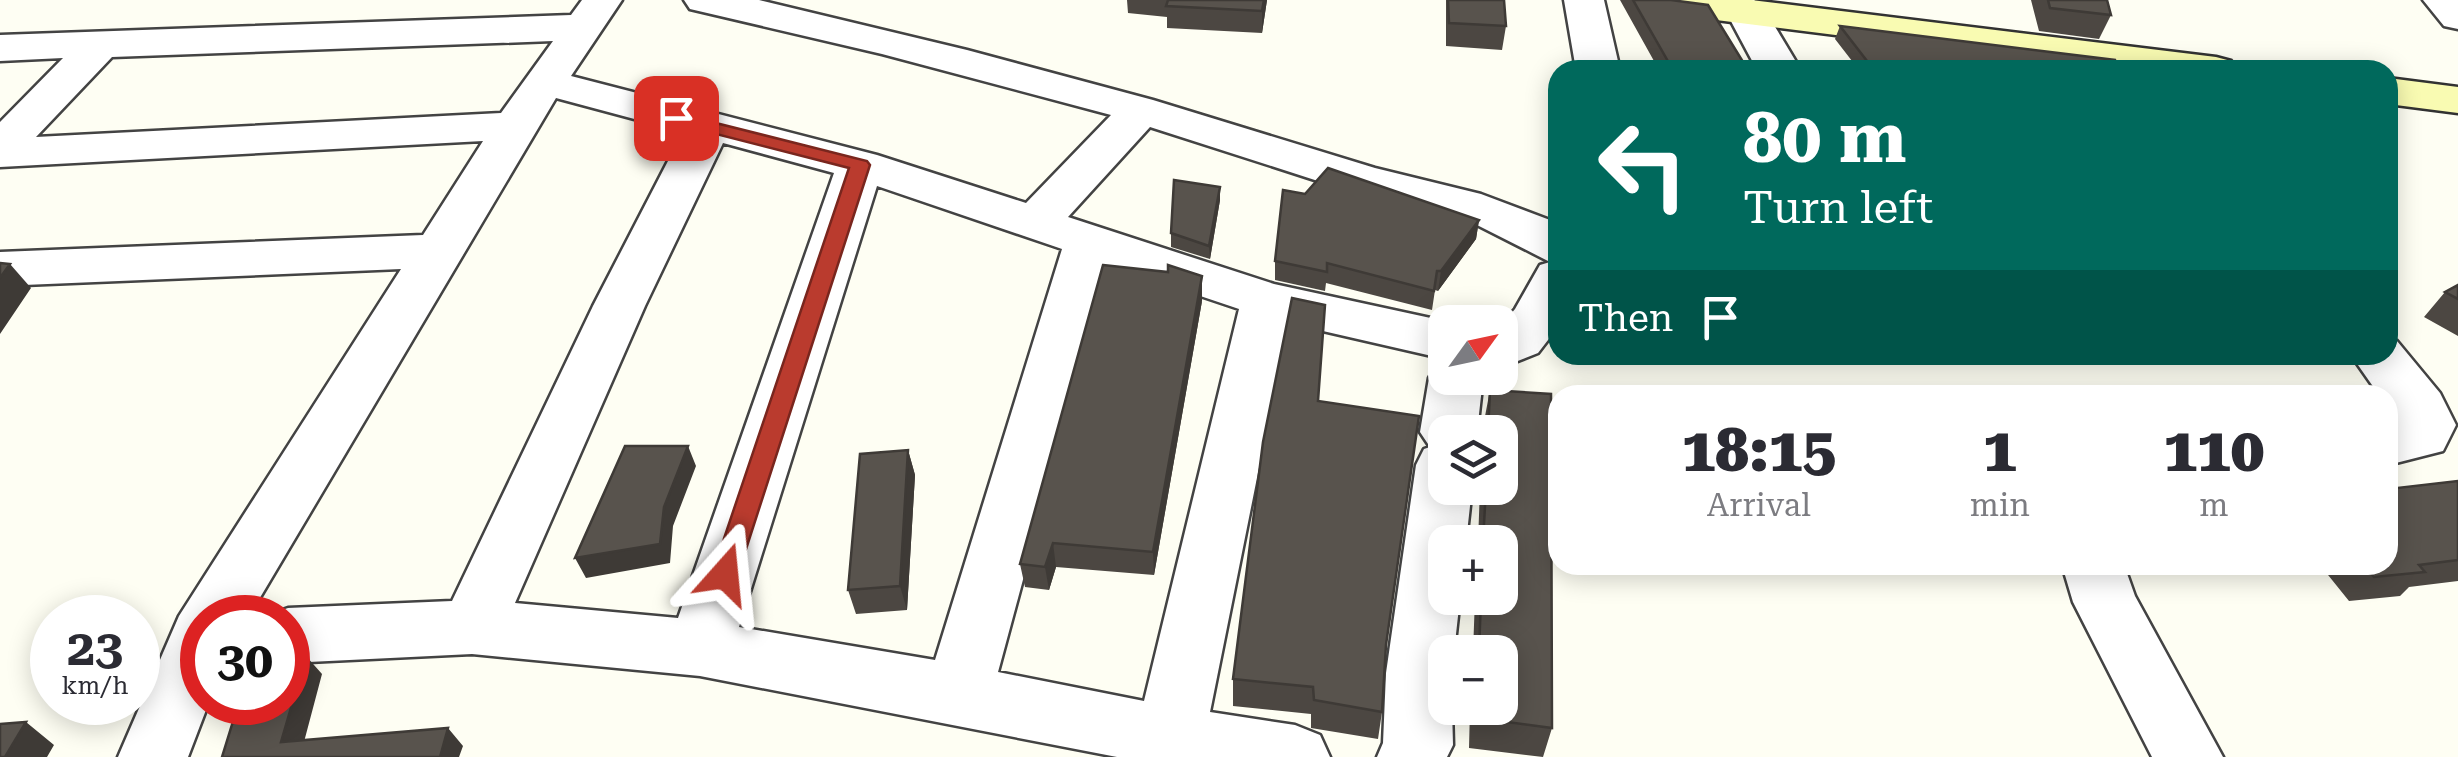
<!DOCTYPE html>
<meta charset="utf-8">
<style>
:root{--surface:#fff;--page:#f7f7f7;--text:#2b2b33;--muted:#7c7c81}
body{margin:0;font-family:"Roboto Serif",serif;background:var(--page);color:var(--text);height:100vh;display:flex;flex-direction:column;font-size:38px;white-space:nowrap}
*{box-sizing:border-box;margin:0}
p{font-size:32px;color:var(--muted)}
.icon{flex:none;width:55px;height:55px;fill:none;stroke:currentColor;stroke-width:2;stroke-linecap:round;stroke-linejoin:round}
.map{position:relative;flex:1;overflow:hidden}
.side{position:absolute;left:1548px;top:385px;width:850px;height:190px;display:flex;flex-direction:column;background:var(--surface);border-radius:30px;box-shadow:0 5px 25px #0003}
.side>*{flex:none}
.banner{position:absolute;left:1548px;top:60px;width:850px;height:305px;border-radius:30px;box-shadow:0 5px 25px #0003;background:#00695c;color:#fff;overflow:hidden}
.needle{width:65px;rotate:57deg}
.buttons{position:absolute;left:1428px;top:305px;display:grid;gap:20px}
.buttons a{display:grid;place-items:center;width:90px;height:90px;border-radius:20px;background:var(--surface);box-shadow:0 5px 25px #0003;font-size:50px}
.speed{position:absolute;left:30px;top:595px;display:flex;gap:20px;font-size:50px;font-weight:700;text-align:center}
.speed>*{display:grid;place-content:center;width:130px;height:130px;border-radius:50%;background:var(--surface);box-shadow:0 5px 25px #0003;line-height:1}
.speed small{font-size:25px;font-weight:400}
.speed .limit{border:15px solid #d22;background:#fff;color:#111}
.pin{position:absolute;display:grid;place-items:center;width:85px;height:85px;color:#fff;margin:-42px;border-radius:20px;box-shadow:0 5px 15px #0006}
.me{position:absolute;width:110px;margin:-55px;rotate:18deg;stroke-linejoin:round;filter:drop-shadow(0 0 8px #0008)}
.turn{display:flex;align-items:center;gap:35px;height:210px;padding:0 30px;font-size:45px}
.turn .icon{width:130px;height:130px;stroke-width:2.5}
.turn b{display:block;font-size:70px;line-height:85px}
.then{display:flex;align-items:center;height:95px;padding:0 30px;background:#0003;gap:20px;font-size:38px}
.eta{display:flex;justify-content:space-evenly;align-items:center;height:170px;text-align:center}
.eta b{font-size:60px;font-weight:800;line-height:70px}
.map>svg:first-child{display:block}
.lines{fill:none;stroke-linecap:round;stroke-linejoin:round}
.street-casing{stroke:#434343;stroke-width:5}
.secondary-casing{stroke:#323232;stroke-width:5}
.street{fill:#fff;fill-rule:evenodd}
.secondary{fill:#f9fbb2;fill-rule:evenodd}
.wall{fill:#4c4742}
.shaded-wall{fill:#3e3a36}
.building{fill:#58534d;stroke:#3e3a36;stroke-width:2.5}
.route{fill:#ba3b2e;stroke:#79261e;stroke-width:2.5}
</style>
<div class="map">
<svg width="2458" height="757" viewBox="0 0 2458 757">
<rect width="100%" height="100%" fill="#fefef3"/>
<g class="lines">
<defs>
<path id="street" d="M582,0h40l-51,76 306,79 149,48 85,-88 -229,-61 -192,-45 -6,-9h75l208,50 186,50 222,68 106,26 77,29v104l-20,26 -38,15v-41l15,-18 25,-44 10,-3 -73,-37 -156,-43 -171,-55 -82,90 206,67 175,38h-4v37l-157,-36 -78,389 85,13 25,10 10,22h-213l-417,-81 -228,-22 -184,9v-45l-23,-2 23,-8 164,-7 141,-295 90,-174 -127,-34 -308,520h-46v84h7l-21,55h-70l61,-141 222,-347 -401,17v-34l423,-17 60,-94 -483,26v-45l63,-64 -63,3v-26l571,-20zM553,41l-52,72 -465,24 76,-80zM723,143l111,30 -156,445 -163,-15 130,-297zM877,186l185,63 -127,411 -196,-33zM1108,265l131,44 -95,392 -146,-29z
M1564,0h40l16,70h-44z
M1754,0l11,10 36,60h-44l-32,-60 6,-9z
M2423,0h35v29l-14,-3z
M2388,339l9,2 43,52 16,32 -13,26 -55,14v-43l9,-2 -9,-14v-11h-9l-28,-40h37z
M1445,362v16h38l-6,54h-32v56h27l-6,54h-21v56h15l-6,54h-9v56h7l1,37 -6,12h-70l6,-14 3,-70 30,-208 8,-16 6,-2 -10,-15 9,-54 8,-14z
M2062,565h62l11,31 88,161h-71l-79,-155z"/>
<path id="secondary" d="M1632,0h119l465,57 15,4 7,9h-125l-461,-58 -14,-3z
M2388,78l70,9v26l-70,-9z"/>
</defs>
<use href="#street" class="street-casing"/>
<use href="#secondary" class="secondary-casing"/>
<use href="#street" class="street"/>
<use href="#secondary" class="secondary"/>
</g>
<path class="wall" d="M1127,0h140l-5,33 -95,-5v-11l-39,-4z
M1446,0h58l2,26 -4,24 -56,-4z
M1620,0h51l77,70h-89z
M2031,0h76l4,15 -12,24 -60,-8z
M1840,26l278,43 5,1h-264l-24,-31z
M1220,187v13l-10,59 -39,-12v-14z
M1479,220l-3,19 -38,52 -3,-1 -3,20 -106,-27 -1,8 -50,-11v-19z
M2458,285v51l-34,-19 21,-25z
M1202,301l-48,274 -98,-8 -7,23 -24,-3 -5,-23z
M1490,390l61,4 1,334 -9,29 -74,-9 1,-40h30v-56h-27l2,-54h25v-56h-22l2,-54h20v-56h-18z
M1318,401l68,244 -4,67 -4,27 -67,-11v-14l-78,-8v-27z
M908,450l7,25 -8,135 -51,4 -8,-24z
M2458,481v100l-49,6 -9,9 -51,5 -29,-36h68z"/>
<path class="shaded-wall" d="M1264,0h3l-5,33v-22z
M1220,187v13l-10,59 -1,-13z
M1479,220l-3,19 -38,52 3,-20z
M10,264l21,24 -31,46v-56z
M1202,276v25l-48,274 -1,-23z
M688,446l8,20 -23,60 -3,37 -84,15 -11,-20 89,-51z
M908,450l7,25 -8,135 -7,-24z
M1053,543l3,24 -7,23 -4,-23z
M306,656l16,18 -22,83 -19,-15z
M26,722l28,23 -7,12h-42z
M448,728l15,18 -4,11h-19z"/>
<path class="building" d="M1168,0h96l-2,11 -96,-5z
M1448,0h56l2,26 -57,-3z
M1633,0h38l37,5 40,65h-75z
M2048,0h59l4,15 -61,-7z
M1840,26l275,34 3,9 5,1h-249z
M1328,168l151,52 -38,51h-4l-3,20 -107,-28v9l-52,-11 8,-71 22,4z
M1174,180l46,7 -11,59 -38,-13z
M0,263l10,1 -10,14z
M1103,265l65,7v-7l34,11 -49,276 -100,-9 -8,24 -25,-3z
M2458,285v14l-13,-7z
M1292,298l33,7 -7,96 101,15 -33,229 -4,67 -68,-12 -1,-13 -80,-8 30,-237z
M1490,390l61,4 1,334 -76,-10 1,-10h23v-56h-21l2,-54h19v-56h-17l3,-54h14v-56h-12z
M625,446h63l-24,61 -4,37 -85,14z
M908,450l-8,136 -52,4 12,-136z
M2458,481v79l-39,5 6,7 -51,5 -10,-12h24v-76z
M306,656l-25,86 167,-14 -8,29h-218l17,-55h49v-43z
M26,722l-21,35h-5v-33z"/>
<path class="route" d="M676,113l191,48 3,4 -132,409 -4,7 -9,3 -9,-3 -4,-7 137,-406 -180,-46 -3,-4z"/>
</svg>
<div class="buttons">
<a><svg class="needle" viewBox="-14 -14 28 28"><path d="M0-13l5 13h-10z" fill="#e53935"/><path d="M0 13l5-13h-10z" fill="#7c7c81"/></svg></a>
<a><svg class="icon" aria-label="layers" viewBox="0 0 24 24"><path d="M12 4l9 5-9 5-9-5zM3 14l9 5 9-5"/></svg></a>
<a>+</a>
<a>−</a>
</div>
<div class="speed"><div>23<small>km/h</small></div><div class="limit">30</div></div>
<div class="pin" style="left:676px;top:118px;background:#d93025"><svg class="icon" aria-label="arrive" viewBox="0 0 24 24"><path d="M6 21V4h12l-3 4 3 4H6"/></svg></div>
<svg class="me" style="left:725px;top:574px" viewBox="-20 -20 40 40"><path d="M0-17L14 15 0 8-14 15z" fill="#ba3b2e" stroke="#fff" stroke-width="4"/></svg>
<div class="banner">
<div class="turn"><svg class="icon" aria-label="left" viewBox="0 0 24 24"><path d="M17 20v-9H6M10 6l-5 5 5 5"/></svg><div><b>80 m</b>Turn left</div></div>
<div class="then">Then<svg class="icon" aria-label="arrive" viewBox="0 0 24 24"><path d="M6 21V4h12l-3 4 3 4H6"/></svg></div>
</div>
<section class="side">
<div class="eta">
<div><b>18:15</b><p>Arrival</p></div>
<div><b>1</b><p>min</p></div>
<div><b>110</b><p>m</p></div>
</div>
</section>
</div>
